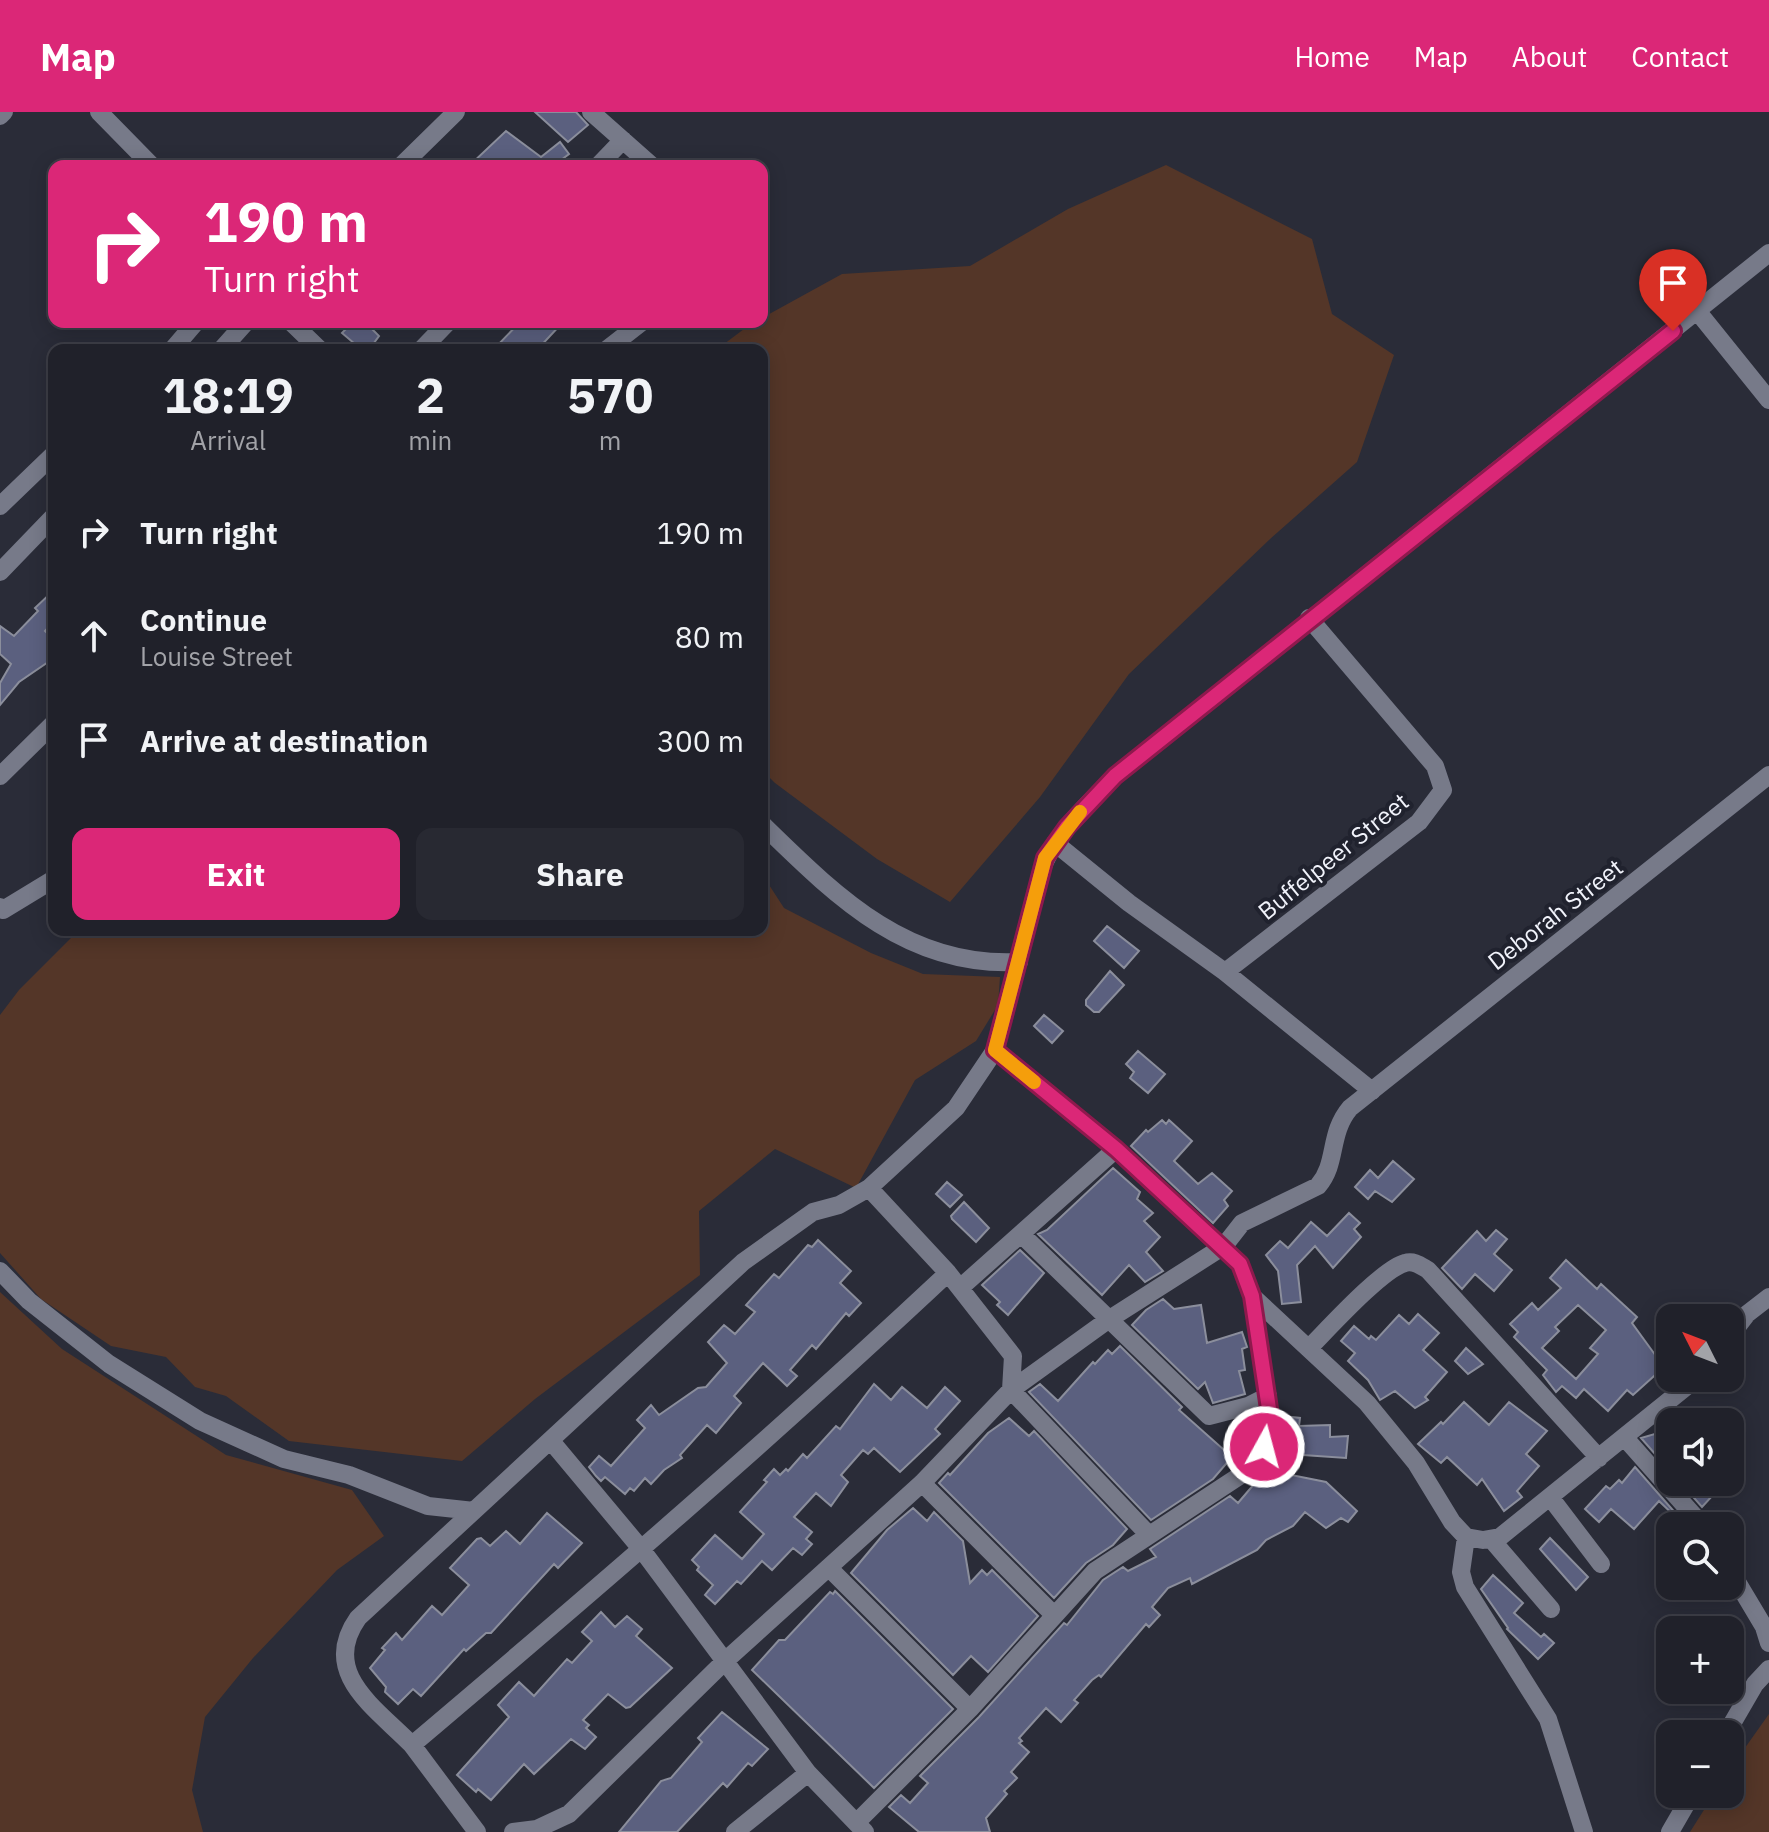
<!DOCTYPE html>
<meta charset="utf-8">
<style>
:root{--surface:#20212a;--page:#282932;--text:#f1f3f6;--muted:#a2a3a8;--line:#3d3e47;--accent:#db2777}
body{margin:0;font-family:"IBM Plex Sans",sans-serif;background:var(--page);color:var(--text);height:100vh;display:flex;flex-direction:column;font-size:30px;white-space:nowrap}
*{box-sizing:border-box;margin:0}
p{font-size:26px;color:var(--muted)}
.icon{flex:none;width:44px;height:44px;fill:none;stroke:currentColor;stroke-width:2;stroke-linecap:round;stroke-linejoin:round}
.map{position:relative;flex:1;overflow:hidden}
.side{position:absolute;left:48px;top:232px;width:720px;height:592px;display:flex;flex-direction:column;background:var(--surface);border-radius:16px;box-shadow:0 4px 20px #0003,0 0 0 2px var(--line)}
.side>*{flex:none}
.top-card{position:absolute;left:48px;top:48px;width:720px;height:168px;border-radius:16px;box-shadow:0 4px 20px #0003,0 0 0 2px var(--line);background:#db2777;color:#fff;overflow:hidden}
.needle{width:52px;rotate:312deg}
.tools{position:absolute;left:1656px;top:1192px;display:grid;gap:16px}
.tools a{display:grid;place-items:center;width:88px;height:88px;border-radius:16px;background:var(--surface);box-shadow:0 4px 20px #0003,0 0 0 2px var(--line);font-size:40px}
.pin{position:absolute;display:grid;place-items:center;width:68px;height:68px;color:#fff;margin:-82px -34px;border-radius:50% 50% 50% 0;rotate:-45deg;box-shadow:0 0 8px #0007}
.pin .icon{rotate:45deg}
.me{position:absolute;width:88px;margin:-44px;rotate:7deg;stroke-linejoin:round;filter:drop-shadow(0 0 6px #0008)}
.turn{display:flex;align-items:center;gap:28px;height:168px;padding:0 24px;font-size:36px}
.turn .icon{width:104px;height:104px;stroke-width:2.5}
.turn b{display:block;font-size:56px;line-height:68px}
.eta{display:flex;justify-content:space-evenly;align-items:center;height:136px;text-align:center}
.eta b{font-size:48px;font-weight:800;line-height:56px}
.cta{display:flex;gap:16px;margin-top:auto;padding:16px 24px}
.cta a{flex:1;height:92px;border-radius:16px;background:var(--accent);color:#fff;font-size:32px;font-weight:800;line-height:92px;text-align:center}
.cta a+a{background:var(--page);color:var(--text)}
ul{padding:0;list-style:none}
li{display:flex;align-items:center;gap:24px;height:104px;padding:0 24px}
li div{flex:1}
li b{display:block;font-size:30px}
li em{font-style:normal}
header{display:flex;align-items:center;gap:48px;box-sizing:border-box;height:112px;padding:0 40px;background:var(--accent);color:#fff}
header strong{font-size:38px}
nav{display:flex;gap:44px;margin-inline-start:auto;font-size:28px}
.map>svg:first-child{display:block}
.green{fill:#543628}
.building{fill:#5b607f;stroke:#8b8e9c;stroke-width:2;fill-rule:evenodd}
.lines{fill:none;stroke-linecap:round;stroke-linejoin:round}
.minor{stroke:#777a89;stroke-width:18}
.route-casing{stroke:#8e194d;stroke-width:20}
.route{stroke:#db2777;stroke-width:14}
.slow{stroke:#f59e0b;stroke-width:14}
.labels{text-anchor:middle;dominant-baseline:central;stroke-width:8;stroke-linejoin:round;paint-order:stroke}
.street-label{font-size:24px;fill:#f1f3fb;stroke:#20222e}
</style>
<header>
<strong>Map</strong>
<nav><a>Home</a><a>Map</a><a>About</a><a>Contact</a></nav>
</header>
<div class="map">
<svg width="1769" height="1720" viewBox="0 0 1769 1720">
<rect width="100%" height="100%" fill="#2a2c38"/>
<path class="green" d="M1166,53l146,74 20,75 62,41 -37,107 -88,78 -140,134 -89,123 -90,105 -73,-43 -102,-76 -13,-13v-420h-46l36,-27 10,-1v-4l80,-44 128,-8 98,-57z
M762,762l22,34 87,45 52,21 77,3 -2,28 -22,36 -61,39 -59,108 -81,-39 -76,62 1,64 -165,124 -73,62 -173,-20 -63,-45 -31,-9 -29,-30 -55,-11 -70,-47 -41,-46v-238l19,-25 60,-60h683z
M0,1180l62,57 164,106 126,35 32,46 -47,34 -84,88 -48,59 -13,73 11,42h-203z
M1769,1602v118h-79l24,-38h16v-25z"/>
<path class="building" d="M535,0h41l12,13 -20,17z
M506,19l35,26 19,-15 9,12 -16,12h-84z
M337,210h46l-10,8 6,6 -5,7 7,7h-19l-20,-17 3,-3z
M520,210h43l-26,28h-44z
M54,478v31l-9,10 9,9v18l-35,24 -19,23v-22l11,-19 -11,-10v-28l14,10 24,-25 -3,-3z
M1107,814l32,25 -15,17 -30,-27z
M1110,859l14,14 -25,27h-5l-8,-7v-5z
M1044,903l19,16 -11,12 -18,-17z
M1138,939l27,23 -17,19 -18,-15 4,-6 -8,-8z
M1162,1008l4,4 3,-4 23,21 -18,20 24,23 14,-11 20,18 -8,9 4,6 -15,17 -82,-77 15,-16 2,2z
M1393,1049l21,18 -22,23 -17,-11 -7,8 -13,-12 15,-17 8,8z
M1113,1056l27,24 -3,7 16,14 -9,8 16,16 -14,15 17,19 -18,11 -16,-17 -27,30 -64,-61 9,-4z
M947,1070l15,13 -12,12 -14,-13z
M964,1090l25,26 -13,14 -24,-23 -1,-3z
M1349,1101l11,10 -6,6 7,8 -28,31 -18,-22 -18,19 4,37 -19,2 -4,-33 -12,-16 14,-14 8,7 23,-26 16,14z
M1496,1118l11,9 -13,15 18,16 -18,21 -19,-17 -13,15 -20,-21 35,-37 9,10z
M818,1128l33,31 -11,12 21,20 -12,13 -3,-3 -30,36 -4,-4 -22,25 7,6 -10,10 -24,-23 -29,33 7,7 -25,30 -9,-8 -27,30 2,3 -18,12 -13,14 -6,-6 -11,13 -4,-3 -5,6 -20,-17 -4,4 -5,-5 -7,-9 10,-11 12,10 34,-38 -8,-8 14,-15 8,10 39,-27 8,-1 21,-24 -19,-21 16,-17 11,9 20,-22 -9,-7 28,-31 5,4 29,-33 4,2z
M1020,1138l24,23 -36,42 -11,-10 3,-3 -18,-17z
M1566,1148l31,29 4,-5 36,33 -5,6 32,44 -31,28 -6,-5 -19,21 -24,-22 -8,9 -14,-12 -6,6 -13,-17 4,-5 -33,-33 4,-5 -8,-8 22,-21 6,7 23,-22 -11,-10zM1578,1193l28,25 -16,18 8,6 -22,25 -34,-31 17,-17 -4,-4z
M1163,1187l11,10 27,-4 6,38 35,-11 5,15 -5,2 3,21 -6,1 6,23 -32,9 -8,-21 -7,7 -66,-64 14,-15z
M1418,1202l21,19 -16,17 24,22 -22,25 3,3 -13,8 -20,-17 -15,9 -12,-20 -20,-19 7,-8 -14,-12 13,-15 15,13 2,-3 5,4 23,-25 10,9z
M1120,1234l62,61 -3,3 53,47 -19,22 -62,41 -122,-128 11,-8 18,17 35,-39 2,2 13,-14 4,4z
M1466,1236l17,16 -15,10 -13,-13z
M874,1272l17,16 11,-13 25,21 18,-21 15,14 -25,28 5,5 -40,38 -26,-24 -6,6 -5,-4 -22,25 7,7 -17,24 -15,-13 -22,24 18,15 -6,7 6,5 -10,11 -9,-7 -21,22 -10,-9 -21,23 -4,-3 -22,23 -10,-9 8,-10 -16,-15 2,-3 -7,-7 23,-25 27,24 22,-25 -24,-22 27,-30 -3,-2 10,-11 6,6 6,-6 2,2 15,-17 4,4 29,-32 4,3z
M1464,1290l25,23 20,-23 38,29 -21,23 13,12 -22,25 5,6 -18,14 -22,-32 -5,6 -30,-28 -6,6 -23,-19 23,-22 2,2z
M1283,1304l17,2 -1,8 31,-1v12l18,-1 -2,22 -72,-5z
M1009,1306l20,18 5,-5 93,98 -14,16 -27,18 -32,35 -115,-115 9,-10 2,2 38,-42z
M1658,1321l12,11v27l-29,-33z
M1635,1355l50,57 -1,1 -25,-24 -25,28 -23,-20 -12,13 -14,-13 21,-23 4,3 9,-9 3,3z
M1266,1358l60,12 31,29 -9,11 -7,-4 -15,10 -21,-16 -12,14 -27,14 -9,10 -65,34 -2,-6 -22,10 -16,19 8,8 -11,12 -3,-3 -45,53 -2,-2 -7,5 -18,20 4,3 -17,19 -15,-14 -27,30 3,3 -3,2 10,9 -18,20 6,6 -13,13 3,3 -21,24 4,14h-71l-30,-25 12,-12 9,8 18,-20 -8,-7 59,-59 85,-94 3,2 36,-45 20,-13 5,4 28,-14 -6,-8 80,-53 8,7z
M1680,1370h11l7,6 5,-6h22l-23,25z
M913,1396l14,13 7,-9 29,29 7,42 12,-13 5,5 5,-5 46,46 -50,56 -17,-16 -18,19 -102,-102 36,-43z
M547,1401l35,30 -24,25 -4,-4 -63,69h-5l-20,18 -2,-2 -43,47 -8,-7 -15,15 -13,-12 1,-5 -16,-19 15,-18 -3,-2 14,-15 6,7 30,-34 10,9 27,-30 -19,-17 27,-29 4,-1 9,8 16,-15 14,13z
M1550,1426l38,39 -12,13 -36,-41z
M1493,1463l30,28 -9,10 27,24 3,-3 10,9 -16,16 -31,-30 1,-1 -27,-39z
M835,1479l118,118 -79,79 -122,-118 27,-30h6l45,-48 3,2z
M601,1500l14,15 12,-11 15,13 -6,7 36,32 -42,39 -4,1 -18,-14 -25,26 6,5 -3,3 10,9 -11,12 -14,-10 -37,35 -10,-10 -33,36 -13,-11 -2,3 -19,-17 52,-58 -11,-12 21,-23 15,14 33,-37 5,4 20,-22 -10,-9z
M722,1600l46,37 -16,17 -4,-3 -21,24 -4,-4 -46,49h-58l42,-51 10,-3 25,-29 6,-7 -4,-4z"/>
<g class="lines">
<path class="minor" d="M99,0l53,54
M591,0l61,54
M0,4l4,-4
M401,54l55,-54
M598,54l25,-26
M1698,200l71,88
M291,210l29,28
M172,238l24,-28
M221,238l25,-28
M421,238l27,-28
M606,238l36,-28
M0,394l54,-52
M0,460l54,-56
M0,664l54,-53
M762,712c74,72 145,144 257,138
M1055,731l74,60 96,69 147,119
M0,795l3,3 51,-31
M1225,860l194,-150 24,-32 -8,-24 -126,-148
M1022,1123l187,181 39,-10 20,-10
M0,1159l29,30 80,63 91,57 84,38 65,16 79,31 46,5
M948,1161l65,83 -2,34 138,145
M960,1176l156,-139
M1252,1184l115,107 49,60 36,59 14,15 17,3 17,-3 197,-159
M1730,1224l17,-22 22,-17
M1309,1236c19,-19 73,-79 96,-85 9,-3 16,3 23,7l171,188
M1625,1326l78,88
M551,1329l91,109 166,223 57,59
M922,1371l132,132
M1550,1385l51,67
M1466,1425l-5,35 4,15 83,132 36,113
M1491,1427l60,70
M829,1456l141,141
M1730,1458l34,57 5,16
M1726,1622l29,-50 14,-15
M412,1633c-36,-37 -93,-72 -54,-127l385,-356 70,-50 26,-7 30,-17
M857,1710l113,-113 125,-138 155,-102 14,-22 7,-25 -19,-126 -12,-32 -124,-115 -121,-99
M477,1720l-65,-87c182,-154 362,-309 536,-472l-79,-85 87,-80 39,-58 46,-178c13,-39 47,-67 74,-96l654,-523
M513,1720l24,-3 32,-15 156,-153 197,-178 89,-93 97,-70 116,-74 18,-23 76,-37c20,-23 10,-52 32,-78l419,-333
M735,1720l73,-59
M1670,1720l22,-38"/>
</g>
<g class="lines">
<defs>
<path id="route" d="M1264,1335l7,-25 -19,-126 -12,-32 -124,-115 -121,-99 50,-192 22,-31 48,-51 558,-445"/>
</defs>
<use href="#route" class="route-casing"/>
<use href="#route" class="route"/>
<path class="slow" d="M1034,970l-39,-32 50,-192 35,-46"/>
</g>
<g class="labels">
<g class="street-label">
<text transform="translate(1333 744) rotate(-39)">Buffelpeer Street</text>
<text transform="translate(1555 802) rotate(-38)">Deborah Street</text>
</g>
</g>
</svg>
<div class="tools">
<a><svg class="needle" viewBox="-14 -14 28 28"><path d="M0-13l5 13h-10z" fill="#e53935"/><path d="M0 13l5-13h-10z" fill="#a2a3a8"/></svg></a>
<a><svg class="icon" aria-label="sound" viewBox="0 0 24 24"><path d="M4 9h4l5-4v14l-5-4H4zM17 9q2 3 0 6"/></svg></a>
<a><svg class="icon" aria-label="search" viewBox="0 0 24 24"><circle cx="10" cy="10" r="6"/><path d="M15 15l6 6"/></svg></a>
<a>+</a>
<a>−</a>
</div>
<div class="pin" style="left:1673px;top:219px;background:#d93025"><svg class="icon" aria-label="arrive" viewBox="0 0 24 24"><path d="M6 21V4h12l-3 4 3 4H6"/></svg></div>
<svg class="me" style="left:1264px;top:1335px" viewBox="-20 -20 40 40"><circle r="17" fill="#db2777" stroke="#fff" stroke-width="3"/><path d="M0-11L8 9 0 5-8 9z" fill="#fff"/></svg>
<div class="top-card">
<div class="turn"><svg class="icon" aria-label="right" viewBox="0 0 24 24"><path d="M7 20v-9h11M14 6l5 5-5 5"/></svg><div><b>190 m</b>Turn right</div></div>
</div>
<section class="side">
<div class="eta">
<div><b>18:19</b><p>Arrival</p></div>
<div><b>2</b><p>min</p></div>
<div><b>570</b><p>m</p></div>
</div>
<ul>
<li><svg class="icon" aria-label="right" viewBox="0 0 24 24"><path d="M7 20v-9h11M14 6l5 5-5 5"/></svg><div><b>Turn right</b></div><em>190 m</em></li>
<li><svg class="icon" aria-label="ahead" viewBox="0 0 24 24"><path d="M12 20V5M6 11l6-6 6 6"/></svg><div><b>Continue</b><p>Louise Street</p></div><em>80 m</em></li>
<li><svg class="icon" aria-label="arrive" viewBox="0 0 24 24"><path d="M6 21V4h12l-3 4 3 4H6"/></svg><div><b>Arrive at destination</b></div><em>300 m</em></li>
</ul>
<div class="cta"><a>Exit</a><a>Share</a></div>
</section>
</div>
